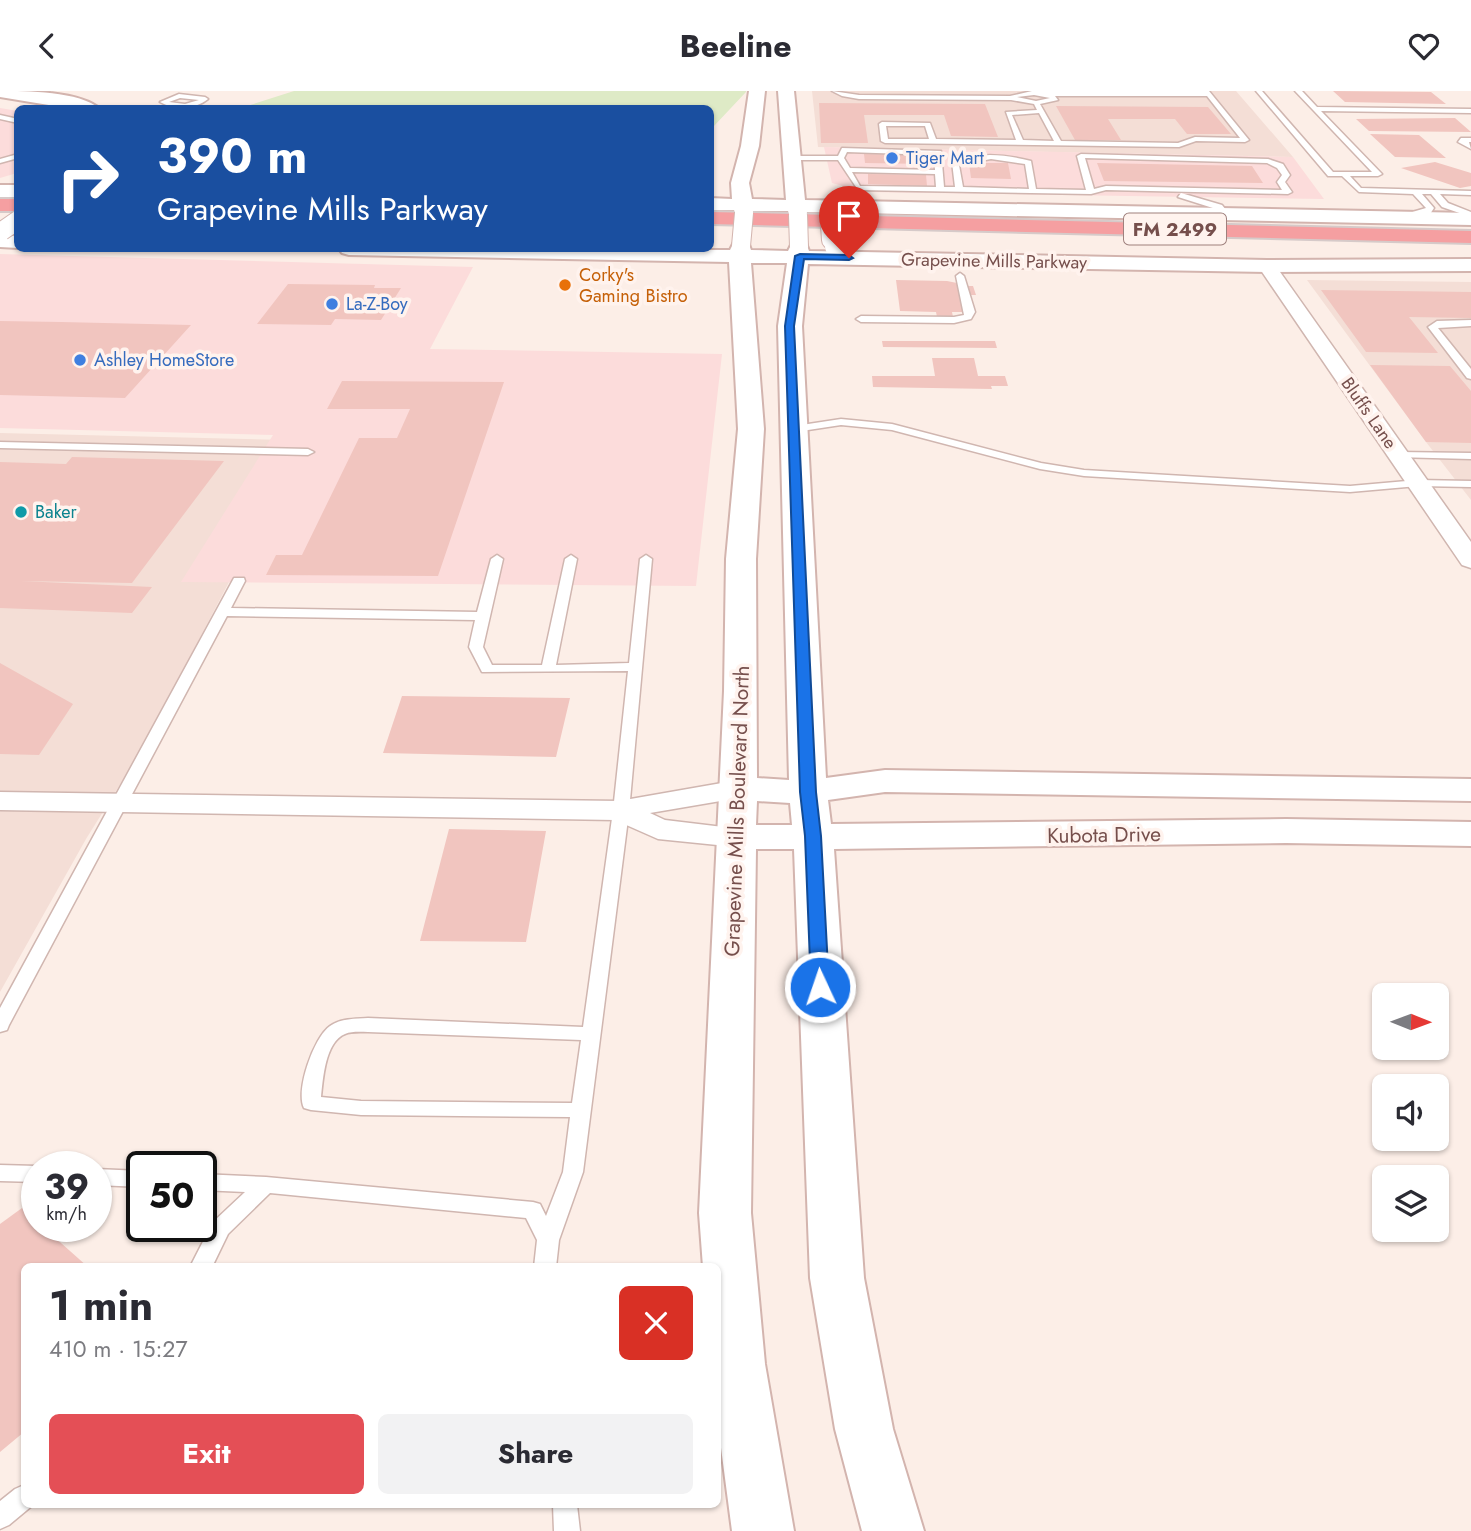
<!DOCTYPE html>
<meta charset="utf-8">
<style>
:root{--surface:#fff;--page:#f2f2f3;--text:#2b2b33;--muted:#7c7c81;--accent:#e44f56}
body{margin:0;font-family:Jost,sans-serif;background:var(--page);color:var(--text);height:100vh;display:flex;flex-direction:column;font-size:26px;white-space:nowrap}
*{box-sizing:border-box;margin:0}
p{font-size:23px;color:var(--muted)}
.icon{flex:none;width:38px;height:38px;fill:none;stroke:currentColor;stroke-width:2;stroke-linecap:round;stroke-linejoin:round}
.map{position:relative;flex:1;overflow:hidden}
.drawer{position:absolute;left:21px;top:1172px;width:700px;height:245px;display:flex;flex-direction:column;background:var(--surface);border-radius:10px;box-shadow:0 2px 5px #0004}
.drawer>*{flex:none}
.hud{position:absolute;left:14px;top:14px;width:700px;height:147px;border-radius:10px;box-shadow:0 2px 5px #0004;background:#1a4fa0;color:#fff;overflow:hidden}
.needle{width:46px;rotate:91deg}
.controls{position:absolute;left:1372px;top:892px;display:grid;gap:14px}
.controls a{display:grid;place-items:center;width:77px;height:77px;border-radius:10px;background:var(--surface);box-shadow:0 2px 5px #0004;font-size:35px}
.speed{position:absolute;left:21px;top:1060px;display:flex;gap:14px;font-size:35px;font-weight:700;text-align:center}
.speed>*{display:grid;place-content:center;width:91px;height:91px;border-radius:50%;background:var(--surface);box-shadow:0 2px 5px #0004;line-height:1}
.speed small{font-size:18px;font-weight:400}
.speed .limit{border:4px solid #111;border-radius:10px;background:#fff;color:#111}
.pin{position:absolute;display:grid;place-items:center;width:60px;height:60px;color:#fff;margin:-72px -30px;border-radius:50% 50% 50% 0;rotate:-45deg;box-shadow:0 0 7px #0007}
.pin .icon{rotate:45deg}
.me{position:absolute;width:77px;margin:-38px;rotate:357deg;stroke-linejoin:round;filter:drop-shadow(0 0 5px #0008)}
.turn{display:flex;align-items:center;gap:24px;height:147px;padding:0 28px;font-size:32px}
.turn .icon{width:91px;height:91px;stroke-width:2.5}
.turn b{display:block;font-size:49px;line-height:60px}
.round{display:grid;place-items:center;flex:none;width:74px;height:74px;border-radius:10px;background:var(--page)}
.headline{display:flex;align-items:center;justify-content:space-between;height:119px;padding:0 28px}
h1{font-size:42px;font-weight:700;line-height:52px}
.button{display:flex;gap:14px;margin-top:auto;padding:14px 28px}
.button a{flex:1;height:80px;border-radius:10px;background:var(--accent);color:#fff;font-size:28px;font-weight:700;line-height:80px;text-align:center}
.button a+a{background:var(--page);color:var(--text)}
header{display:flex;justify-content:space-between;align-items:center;height:91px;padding:0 28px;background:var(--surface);font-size:32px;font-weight:700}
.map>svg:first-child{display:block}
.residential{fill:#f4ded6}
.commercial{fill:#fcdcdb}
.green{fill:#deeac6}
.building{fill:#f1c5bf}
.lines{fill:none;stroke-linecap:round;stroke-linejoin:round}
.lane-casing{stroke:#d0b6b0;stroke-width:3}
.street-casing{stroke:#d0b6b0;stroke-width:3}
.secondary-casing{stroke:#d3b4ae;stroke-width:4}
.highway-casing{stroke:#d6cac9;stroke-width:4}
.lane{fill:#fff;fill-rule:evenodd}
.street{fill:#fff;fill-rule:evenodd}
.secondary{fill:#fff;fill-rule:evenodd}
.highway{fill:#f59fa1;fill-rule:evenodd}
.secondary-bridge-far1-casing{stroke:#d3b4ae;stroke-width:20;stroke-linecap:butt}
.secondary-bridge-casing{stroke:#d3b4ae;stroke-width:25;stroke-linecap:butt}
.secondary-bridge-far1{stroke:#fff;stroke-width:18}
.secondary-bridge{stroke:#fff;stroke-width:24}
.route{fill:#1a73e8;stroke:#114b97;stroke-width:2}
.shop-dot{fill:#3f7fe0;stroke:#fff3ee;stroke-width:2.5}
.food-dot{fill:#e8710a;stroke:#fff3ee;stroke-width:2.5}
.culture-dot{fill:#0f9aa8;stroke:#fff3ee;stroke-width:2.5}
.labels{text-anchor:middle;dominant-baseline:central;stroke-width:7;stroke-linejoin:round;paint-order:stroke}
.far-shop-label{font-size:18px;fill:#366cbe;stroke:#fff3ee;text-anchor:start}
.far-street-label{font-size:18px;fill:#764f4c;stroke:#fff3ee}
.far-food-label{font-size:18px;fill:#c56008;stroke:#fff3ee;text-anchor:start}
.far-culture-label{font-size:18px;fill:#0d838f;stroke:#fff3ee;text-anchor:start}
.shield{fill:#fff3ee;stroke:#9f807d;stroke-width:2}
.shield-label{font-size:19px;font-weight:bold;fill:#764f4c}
.street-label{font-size:21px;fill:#764f4c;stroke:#fff3ee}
</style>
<header><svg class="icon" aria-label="back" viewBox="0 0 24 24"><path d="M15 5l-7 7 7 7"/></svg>Beeline<svg class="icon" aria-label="heart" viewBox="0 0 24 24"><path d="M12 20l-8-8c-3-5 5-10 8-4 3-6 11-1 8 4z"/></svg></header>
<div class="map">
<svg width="1471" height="1440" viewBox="0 0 1471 1440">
<rect width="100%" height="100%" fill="#fceee7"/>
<path class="residential" d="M812,0h424l57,66 -475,-10z
M1307,189l164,2v218l-45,-58z
M0,342l286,7 -87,142h30l-88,169 -55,88 -86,153z"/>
<path class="commercial" d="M0,17l18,3 -1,62 -17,5z
M824,56l469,10 31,42 -459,-7 -33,-9z
M0,163l473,13 -43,82 292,5 -26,232 -515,-4 92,-147 -273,-7z"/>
<path class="green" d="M294,0h452v1l-32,34 -3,30 -1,-47 -469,-1z"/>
<path class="building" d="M1333,0l98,1 15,12 -101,-2z
M819,12l166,1 13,33 -47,-1 -7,-21h-80l4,28h-47z
M1056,15l152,1 23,27h-44l-12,-15h-67l13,21h-46z
M1455,27l16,14 -102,-1 -13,-12z
M1370,43l49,1 27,23 -51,-1z
M864,63l62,1 2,9 -63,-1z
M1435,71l36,11v13l-11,2 -59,-20z
M969,72h39l3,16 -40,-1z
M1097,72l155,3 11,17 -159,-2z
M868,83l58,1 1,11 -59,-2z
M896,189l51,1 10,2v3h16l3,9h-14l3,17h-13l1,5h-16l-1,-5 -36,-1z
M288,193l87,1 -1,3h27l-20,32 -46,-1 -4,6 -74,-1z
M1321,199l150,2v26l-62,-1 29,36 -72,-1z
M0,230l61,1 130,3 -66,73 -125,-3z
M882,250h113l2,7 -114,-1z
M932,267h42l4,18h27l3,10h-17l1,3 -119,-2 -1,-11h63z
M1370,274l80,1 21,25v52l-45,-1z
M342,290l162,1 -66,194 -172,-1 10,-20h26l57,-117h38l13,-29h-83z
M72,366l152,4 -92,122 -111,-2 131,6 -20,26 -132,-5v-146l66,2z
M0,572l73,41 -34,51 -39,-1z
M402,605l168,2 -14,59 -173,-4z
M449,738l97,2 -20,111 -106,-1z
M22,1117l15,13v6h6l45,40h-64v165l-24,20v-228z"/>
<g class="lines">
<defs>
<path id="lane" d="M832,0l27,4 151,1 22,-5h177l40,49 -4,2 -49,-1 -17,6 -294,-4 -4,-2 -2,-17 3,-2 48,1 6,16 80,1 -10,-28 31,-2 -3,-6 -23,-4 -152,-1 -17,-3zM1034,4l16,3 -14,3 -19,-4zM1055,5h152l33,42 -45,-1 -17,6 -117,-2 -21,-37 18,-4zM1039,22l15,28 -31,-1 -11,-25zM886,35h39l4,13h-41z
M1256,0h6l71,81h39l-77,-81h7l15,16 154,2v4l-150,-2 61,63 -4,2h-28l11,12 110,3v4l-31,-1 8,9 23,9v5l-29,-10 -11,-13h-9l12,14 -4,6 -28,5v-4l24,-7 -13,-14 -54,-2 -17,-16h-14z
M179,3l26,3 3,2c-13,11 -34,11 -48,3zM180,7l19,2 -14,4 -16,-2z
M0,24l18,4v4l-18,-4z
M1461,47h10v4h-2l2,7 -13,-7z
M842,57l99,3 3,36h11l-3,-25c26,-10 52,-8 79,-1l5,28 50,1 -9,-34 4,-2 187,5 15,5 7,11 -5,7 7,10 -4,2 -182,-4 -15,4 -233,-4 -20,-30h-47l-4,-2 4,-2h47zM847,61l87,3 1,15 -85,-2 -6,-10zM1085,67l182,5 10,5 5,7 -5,7 5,8 -176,-4 -12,3zM991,68l34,5 4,25 -66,-2 -4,-22zM852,81l83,2 1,13 -76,-1z
M18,63v4l-18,5v-4z
M1181,102l41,12 8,10 -7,2 -7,-8 -38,-12z
M960,182l4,3 11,36 -4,7 -17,4 -93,-1 -5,-3 5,-3 93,1 10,-2 -8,-39z
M1471,229v6l-33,2 33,41v10l-4,-1 -39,-51 9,-6z
M841,328l51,5 149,39 43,7 266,16 68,-6 53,1v6l-53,-1 -68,6 -266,-16 -44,-7 -148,-39 -51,-5 -46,7 -5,-3 5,-3z
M0,351l308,7 6,3 -6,3 -308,-7z
M1398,361l73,1v6l-77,-2 -2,-2z
M497,464l6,4 -20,88 9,18h50l23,-106 6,-4 6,4 -21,106 73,-2 11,-104 6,-4 6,4 -23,252 -46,361 -24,68 -3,27h-22l3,-27 -11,-22 -256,-25 -42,41 -16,33h-22l23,-45 32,-30 -44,-2v-16l65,3 267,25 7,2 6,12 17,-44 7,-55 -209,-2 -50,-5 -7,-2c-9,-17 10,-71 26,-82 11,-8 25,-7 38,-8l215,9 30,-216 15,-140 -146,1 -13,-25 6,-27 -248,-4 -218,409 -2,5 -7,2v-24l234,-430h10l1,3 -14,27 246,4 14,-53zM368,941l213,8 -9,63 -211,-2 -40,-4c2,-18 4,-55 24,-63 7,-3 16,-2 23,-2z
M0,1074l37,1 4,1h-4v15l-37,-1z
M96,1078l46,2v16l-46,-2z
M24,1394v20h9l-24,20 -9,4v-28l15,-12z
M553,1414h24l3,26h-26z"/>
<path id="street" d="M1267,170l6,1 198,280v26l-9,-3 -204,-299z
M739,689l11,2 4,7 -4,7 -100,17 15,7 83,10 5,7 -5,7 -11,3 -79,-8 -43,-19 -615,-10v-18l619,9z"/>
<path id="secondary" d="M0,0c26,0 80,0 100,18h-27l-73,-12z
M749,0h16l-6,55 -10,37 3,16 34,1 -8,-109h16l11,109 666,13v12l-664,-13 -2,7h-14l-3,-8h-35l-2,6h-14l-3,-7h-24v-12l22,1 -1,-16 10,-37z
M0,94h18v12h-18z
M0,144l18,1v12l-18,-1z
M741,149l7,2 3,8 37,1 4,-8h14l3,8 458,9 204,-1v12l-204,1 -459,-8 -6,62 24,452 59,-8 586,9v22l-586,-9 -57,8 3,24 455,-5 185,3v24l-185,-3 -452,6 30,429 29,151 31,102h-62l-27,-102 -25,-151 -16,-429h-38l-5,364 14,151 29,167h-62l-14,-106v-158h-15l-4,-54 25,-522 2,-132 12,-130 -9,-167 -380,-7 -7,-2 -3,-4 391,1 4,-8zM751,172h36l-9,63 11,454 -32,-2 -1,-219 8,-130zM757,710l33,2 2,22h-36z"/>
<path id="highway" d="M0,108h18v12h-18z
M710,121l761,19v12l-761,-19z"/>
</defs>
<use href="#lane" class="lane-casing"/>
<use href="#street" class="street-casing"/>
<use href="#secondary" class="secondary-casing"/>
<use href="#highway" class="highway-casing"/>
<use href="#lane" class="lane"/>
<use href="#street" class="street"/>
<use href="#secondary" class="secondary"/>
<use href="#highway" class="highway"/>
<defs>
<path id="secondary-bridge-far1" d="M798,124l1,32
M2,140l16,-11
M741,155l3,-33
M839,157l-8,-8 -1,-15 16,-9"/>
<path id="secondary-bridge" d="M837,155l2,2"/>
</defs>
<use href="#secondary-bridge-far1" class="secondary-bridge-far1-casing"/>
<use href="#secondary-bridge" class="secondary-bridge-casing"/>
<use href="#secondary-bridge-far1" class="secondary-bridge-far1"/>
<use href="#secondary-bridge" class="secondary-bridge"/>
</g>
<path class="route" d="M800,163l49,1 4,3 -4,2 -45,-1 -10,67 22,466 5,44 8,151 -3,5h-12l-3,-5 -6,-151 -5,-44 -15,-466 10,-70z"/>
<g class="shop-dot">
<circle cx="892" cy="67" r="7"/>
<circle cx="332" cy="213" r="7"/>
<circle cx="80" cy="269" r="7"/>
</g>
<circle class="food-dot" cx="565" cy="194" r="7"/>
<circle class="culture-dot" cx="21" cy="421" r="7"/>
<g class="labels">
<g class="far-shop-label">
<text x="906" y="67">Tiger Mart</text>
<text x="346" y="213">La-Z-Boy</text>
<text x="94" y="269">Ashley HomeStore</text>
</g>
<g class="far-street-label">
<text transform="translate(994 170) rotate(1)">Grapevine Mills Parkway</text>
<text transform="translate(1369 322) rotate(55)">Bluffs Lane</text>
</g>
<g class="far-food-label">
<text x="579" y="184">Corky's<tspan x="579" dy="21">Gaming Bistro</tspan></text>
</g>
<g class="far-culture-label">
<text x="35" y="421">Baker</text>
</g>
<rect class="shield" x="1124" y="122.5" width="102" height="31" rx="5"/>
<g class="shield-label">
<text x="1175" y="138">FM 2499</text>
</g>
<g class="street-label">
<text transform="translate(737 720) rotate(-88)">Grapevine Mills Boulevard North</text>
<text transform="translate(1104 744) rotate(-1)">Kubota Drive</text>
</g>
</g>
</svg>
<div class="controls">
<a><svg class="needle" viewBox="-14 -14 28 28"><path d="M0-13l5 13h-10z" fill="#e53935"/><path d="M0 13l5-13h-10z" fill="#7c7c81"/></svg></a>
<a><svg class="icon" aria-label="sound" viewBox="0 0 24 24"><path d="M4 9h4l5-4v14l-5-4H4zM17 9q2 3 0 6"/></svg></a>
<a><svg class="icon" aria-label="layers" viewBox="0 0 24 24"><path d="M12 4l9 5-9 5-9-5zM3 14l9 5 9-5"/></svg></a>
</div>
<div class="speed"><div>39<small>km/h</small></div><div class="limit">50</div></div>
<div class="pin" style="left:849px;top:167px;background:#d93025"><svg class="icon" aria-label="arrive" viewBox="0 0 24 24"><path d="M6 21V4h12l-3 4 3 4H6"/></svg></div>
<svg class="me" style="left:820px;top:896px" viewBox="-20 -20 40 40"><circle r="17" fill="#1a73e8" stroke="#fff" stroke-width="3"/><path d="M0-11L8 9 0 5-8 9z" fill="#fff"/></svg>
<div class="hud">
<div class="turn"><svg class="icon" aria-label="right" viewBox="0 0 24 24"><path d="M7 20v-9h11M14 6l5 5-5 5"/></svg><div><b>390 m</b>Grapevine Mills Parkway</div></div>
</div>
<section class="drawer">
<div class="headline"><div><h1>1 min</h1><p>410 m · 15:27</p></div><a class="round" style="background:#d93025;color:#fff"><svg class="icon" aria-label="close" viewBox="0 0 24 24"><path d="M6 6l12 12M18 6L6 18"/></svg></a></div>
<div class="button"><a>Exit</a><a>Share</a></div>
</section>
</div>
